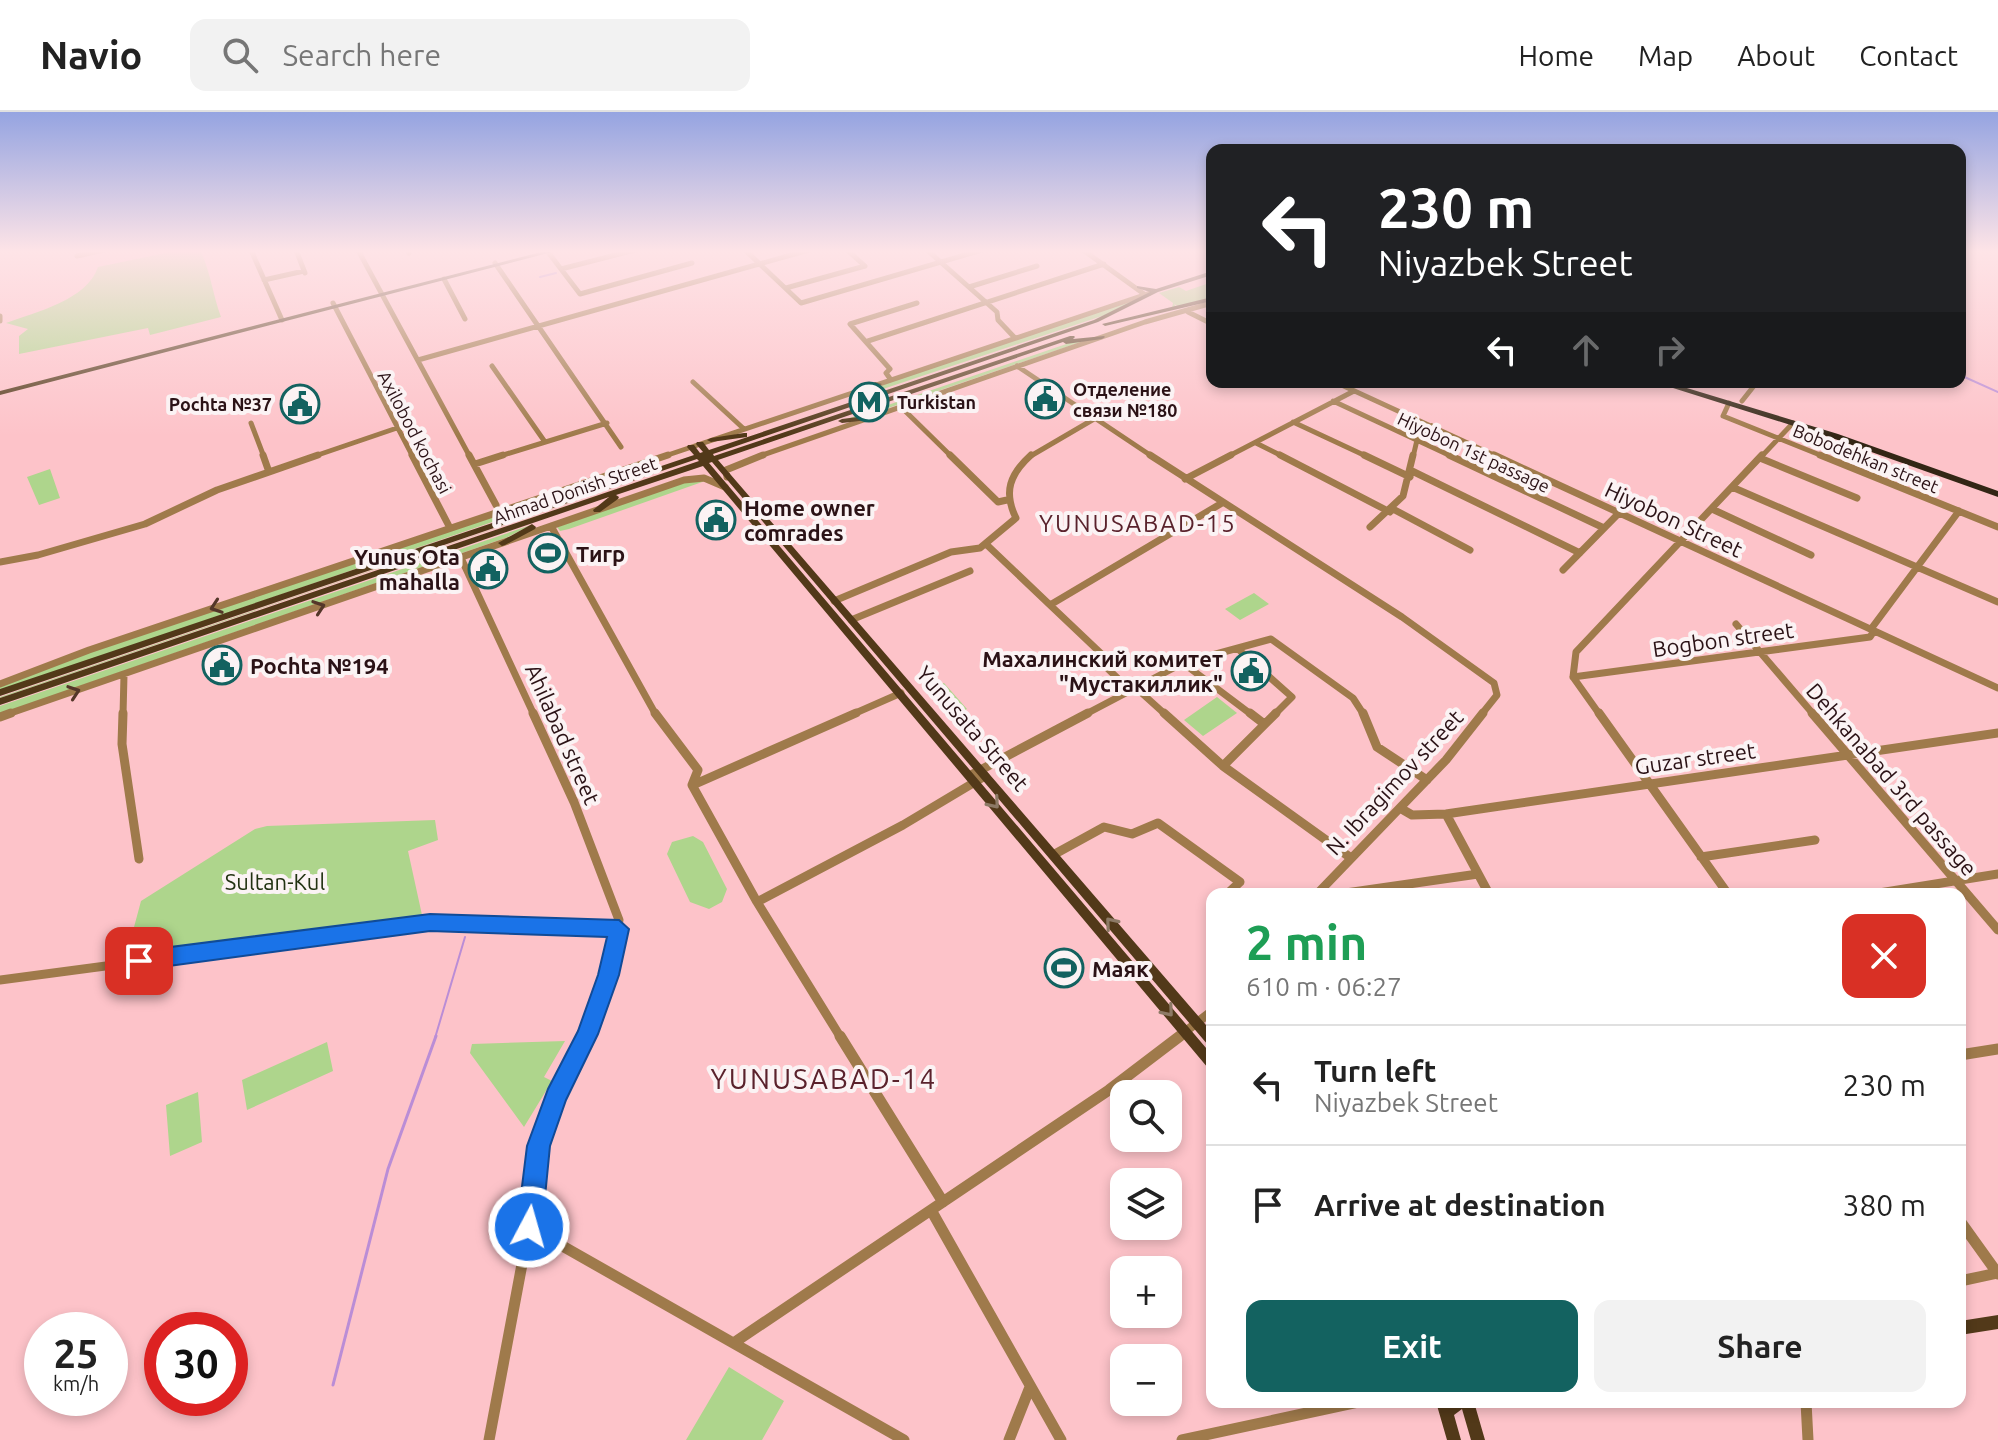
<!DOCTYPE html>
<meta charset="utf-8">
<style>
:root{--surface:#fff;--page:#f2f2f2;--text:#222;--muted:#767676;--line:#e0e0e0;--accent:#136260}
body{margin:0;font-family:Ubuntu,sans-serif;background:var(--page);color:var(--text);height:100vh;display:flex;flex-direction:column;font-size:30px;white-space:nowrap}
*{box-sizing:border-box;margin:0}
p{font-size:26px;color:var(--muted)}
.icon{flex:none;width:44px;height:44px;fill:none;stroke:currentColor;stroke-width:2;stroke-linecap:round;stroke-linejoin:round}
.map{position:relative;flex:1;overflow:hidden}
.drawer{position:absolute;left:1206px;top:776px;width:760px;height:520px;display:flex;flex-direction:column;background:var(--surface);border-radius:16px;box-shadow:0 4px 12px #0003}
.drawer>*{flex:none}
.hud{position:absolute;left:1206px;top:32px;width:760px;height:244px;border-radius:16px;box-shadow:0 4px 12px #0003;background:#202124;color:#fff;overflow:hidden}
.fabs{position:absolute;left:1110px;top:968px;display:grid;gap:16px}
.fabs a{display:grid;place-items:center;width:72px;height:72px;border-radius:16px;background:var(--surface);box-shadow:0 4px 12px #0003;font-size:40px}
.speed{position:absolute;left:24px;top:1200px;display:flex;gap:16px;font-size:40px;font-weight:700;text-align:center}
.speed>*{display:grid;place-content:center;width:104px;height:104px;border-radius:50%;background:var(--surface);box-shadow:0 4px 12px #0003;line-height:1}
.speed small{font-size:20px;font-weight:400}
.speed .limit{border:12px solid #d22;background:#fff;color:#111}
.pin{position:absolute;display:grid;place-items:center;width:68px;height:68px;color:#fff;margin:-34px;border-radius:16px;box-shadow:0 4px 12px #0006}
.me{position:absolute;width:88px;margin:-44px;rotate:6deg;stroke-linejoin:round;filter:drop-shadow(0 0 6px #0008)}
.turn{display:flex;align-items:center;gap:28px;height:168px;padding:0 40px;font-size:36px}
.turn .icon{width:104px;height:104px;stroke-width:2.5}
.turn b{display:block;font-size:56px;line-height:68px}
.lanes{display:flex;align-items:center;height:76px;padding:0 40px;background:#0003;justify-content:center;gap:40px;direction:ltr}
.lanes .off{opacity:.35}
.round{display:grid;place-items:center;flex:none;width:84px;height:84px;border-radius:16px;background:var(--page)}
.overview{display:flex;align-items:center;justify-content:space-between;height:136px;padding:0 40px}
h1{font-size:48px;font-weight:700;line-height:60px;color:#1e9e55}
.action{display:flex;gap:16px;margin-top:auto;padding:16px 40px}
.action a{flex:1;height:92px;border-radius:16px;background:var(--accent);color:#fff;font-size:32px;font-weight:700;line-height:92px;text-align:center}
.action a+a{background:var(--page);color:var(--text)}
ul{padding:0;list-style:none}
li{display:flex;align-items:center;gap:24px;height:120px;padding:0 40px;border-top:2px solid var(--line)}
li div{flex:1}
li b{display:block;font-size:30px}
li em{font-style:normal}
header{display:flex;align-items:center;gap:48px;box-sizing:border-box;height:112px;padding:0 40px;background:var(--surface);border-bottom:2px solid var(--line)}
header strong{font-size:38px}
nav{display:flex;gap:44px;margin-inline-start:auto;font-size:28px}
.search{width:560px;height:72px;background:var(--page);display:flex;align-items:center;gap:20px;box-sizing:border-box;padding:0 28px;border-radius:16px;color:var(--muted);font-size:30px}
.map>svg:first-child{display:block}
.green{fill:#aed58c}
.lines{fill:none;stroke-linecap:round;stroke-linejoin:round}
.stream-far1{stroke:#ba8dd6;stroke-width:2}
.stream{stroke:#ba8dd6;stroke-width:3}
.minor-far3{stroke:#9f7a4b;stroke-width:5}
.minor-far2{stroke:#9f7a4b;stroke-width:7}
.minor-far1{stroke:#9f7a4b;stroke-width:9}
.minor{stroke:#9f7a4b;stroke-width:11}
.major{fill:#523919;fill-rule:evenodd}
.highway{fill:#332615;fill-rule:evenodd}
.oneway{stroke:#543629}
.oneway2{stroke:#8d7a66}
.route{fill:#1a73e8;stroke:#114b97;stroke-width:2}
.labels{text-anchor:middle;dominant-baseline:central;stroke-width:8;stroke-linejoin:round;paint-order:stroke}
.far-poi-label{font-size:18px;font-weight:bold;fill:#2b1216;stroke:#fbf3f4;text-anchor:start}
.far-street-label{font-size:18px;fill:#2b1216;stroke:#fbf3f4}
.poi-label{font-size:22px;font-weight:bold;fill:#2b1216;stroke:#fbf3f4;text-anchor:start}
.street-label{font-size:22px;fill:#2b1216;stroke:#fbf3f4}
.park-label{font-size:22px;fill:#223212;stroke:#fbf3f4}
.neighbourhood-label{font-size:24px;letter-spacing:2px;fill:#5a222c;stroke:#fbf3f4}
.near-neighbourhood-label{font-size:28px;letter-spacing:2px;fill:#5a222c;stroke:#fbf3f4}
</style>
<header>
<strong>Navio</strong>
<div class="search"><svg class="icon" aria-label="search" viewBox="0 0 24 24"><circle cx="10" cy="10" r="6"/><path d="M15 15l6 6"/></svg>Search here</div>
<nav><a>Home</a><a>Map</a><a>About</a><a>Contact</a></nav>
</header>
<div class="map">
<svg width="1998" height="1328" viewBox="0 0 1998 1328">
<rect width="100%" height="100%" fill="#fdc3c9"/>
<path class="green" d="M180,138h20c11,23 12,42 21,67l-71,18 -2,-7 -129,26v-18l9,-7 -22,-6c30,-11 81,-23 92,-56z
M1212,170v15l-33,10 -5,-3 3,4h-5l1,-5 -14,-10 20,-6 7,4z
M1140,186l-32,16 -249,83 21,-12z
M1087,228l-222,76 -18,3 228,-78z
M690,350l-690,236v-1z
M50,357l10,29 -21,7 -12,-28z
M691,368l14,1 -136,48 -9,2 -3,-4z
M542,393l-542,186v-4l108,-42 398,-134z
M531,413l-23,12 -508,177v-8z
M1254,481l15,11 -29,16 -15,-11z
M944,571l23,26 -18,9 -22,-27z
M1217,585l20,16 -34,23 -19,-16z
M435,708l3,20 -30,11 14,64 -296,42 15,-56 114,-72 12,-3z
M693,724l10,6 24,47 -5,13 -13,7 -19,-7 -23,-48 5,-12z
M565,929l-21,36 8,4 -28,46 -54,-74 2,-9z
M327,930l6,29 -86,39 -5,-30z
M198,980l4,50 -32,14 -4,-51z
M729,1255l55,34 -22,39h-76z"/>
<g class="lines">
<path class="stream-far1" d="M540,165l16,-4
M1960,263l38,17
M435,926l30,-101"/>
<path class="stream" d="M333,1273l55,-216 48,-133"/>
<path class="minor-far3" d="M251,138l31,70
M296,138l9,23
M358,138l112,207
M407,138l2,3
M745,138l56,53 181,-53
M847,138l18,16
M927,138l70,62 1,8 17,18
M1083,138l61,44
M548,140l32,42 112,-31
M77,144l27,-6
M495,151l126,184
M561,157l74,-19
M444,167l21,40
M264,168l40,-9
M969,175l68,-21
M786,176l79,-22
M333,191l80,154
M1188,200l24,12
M0,204v5
M868,229l236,-77
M418,248l391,-110
M492,254l53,76
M1017,254l136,91
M891,268l-5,-7 4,-4 -40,-45 67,-21
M693,270l51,47
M1335,270l163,75
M1333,289l120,56
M1742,289l15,-19
M1729,291l-6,13 102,41
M900,294l52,51
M1293,310l75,35
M251,311l13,34
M1256,331l28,14
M312,345l85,-29
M497,345l110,-34
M662,345l488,-164
M757,345l388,-135 67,-19
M1029,345l65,-38
M1227,345l127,-66
M1413,345l4,-17 15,-14
M1761,345l32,-34"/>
<path class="minor-far2" d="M263,343l6,17
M412,343l38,73
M469,343l27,50
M950,343l48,47 9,-2
M1150,343l252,162 92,66 3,12 -16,20
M1280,343l110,57
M1364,343l46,22
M1449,343l155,73
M1494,343l504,233
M1820,343l178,72
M1760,346l97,40
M475,352l28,-9
M1410,358l170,83
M727,365l-1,-7 37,-15
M1185,367l46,-24
M1732,375l266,115
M1391,396l79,42
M1712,397l99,46
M551,414l105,189
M1370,415l33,-31 10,-41
M987,433l63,60 172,-102
M461,446l73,157
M0,450l38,-7 107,-31 72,-34 101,-35
M1563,458l56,-57
M834,489l117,-49 29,-4 36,-30c-13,-26 -6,-44 15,-63
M1050,493l59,56 -1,8 23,22
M851,508l119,-49
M1736,512l78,91
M1871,517l88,-118
M1238,537l54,48 -18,18
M1183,551l69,52
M1573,565l3,-25 186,-197
M1573,565l297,-40 4,-6
M1573,565l27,38
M0,572l89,-34 579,-195
M1135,575l31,28
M5,603l679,-235 20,-2 21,9
M123,603l1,-40
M851,603l50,-22
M1084,603l99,-52 88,-24 82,59 11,17"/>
<path class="minor-far1" d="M123,601l-1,31 17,115
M533,601l41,89 45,118 -10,55 -23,63
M655,601l43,57 -6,15 65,117 84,136
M1164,601l59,53 128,92
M1250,601l13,10
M1363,601l14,34 50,33
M1599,601l129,181
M1812,601l186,217
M0,605l11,-4
M1223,654l53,-53
M971,663l117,-62
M693,673l163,-72
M1400,696l12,7 34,-1 552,-81
M1446,702l43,80
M1053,743l51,-28 28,7 26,-11 82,59 -13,12
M1701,745l114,-17
M1317,782l129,-134 37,-47
M1339,782l139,-20
M1873,782l125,-20
M757,790l146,-77 82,-49
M0,868l430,-57 189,6
M1177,926l35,-27"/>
<path class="minor" d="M840,924l103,166
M1960,943l38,-6
M931,1098l130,230
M1960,1109l38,53
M529,1115l375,213
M1960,1169l38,-8
M735,1230l374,-252 71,-54
M1806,1290l2,38
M489,1328l40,-213 10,-81 17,-50 31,-60
M1009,1328l21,-53
M1182,1328l176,-38"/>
<path class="major" d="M549,138h11l-560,145v-4z
M1212,159v4l-54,17 -60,30 -385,132 1,2 356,-120h4l1,1 -2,2 31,-3 1,1 -3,2 -36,5 -3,-2 -345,118 494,572v15l-4,-2 -496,-583 -3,1 503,592v15l-4,-2 -505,-602 -87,29 3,2 -1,2 -18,13h-6l-1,-2 16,-13 -609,208v-7l699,-237 -2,-2 -697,237v-7l694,-234 -7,-8 1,-2h6l6,8 3,-1 -7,-8 1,-2h6l6,8 385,-130 56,-28 -13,-4v-2l19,3z
M1212,185v4l-107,25 -3,-2z
M875,270l7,2 -23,15 -7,-2z
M865,304l4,2 -1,2 -26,3 -4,-2 4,-2z
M744,321h3v4l-36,5 -4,-2 4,-2z
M548,387h3v4l-39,6 -4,-2 4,-2z
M532,412l4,3 -1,2 -30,16 -3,1 -4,-3z
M1998,1203v14l-38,6v-14z
M1436,1290h38l11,38h-14l-9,-31 -8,6 7,25h-14z"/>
<path class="highway" d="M1654,270h13l171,52 160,57v6l-166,-59z"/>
</g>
<defs><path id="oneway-chevron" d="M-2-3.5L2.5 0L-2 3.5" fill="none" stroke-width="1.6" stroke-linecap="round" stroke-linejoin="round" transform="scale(2)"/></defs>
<g class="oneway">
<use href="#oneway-chevron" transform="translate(216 495) rotate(161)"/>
<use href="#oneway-chevron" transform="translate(319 495) rotate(-19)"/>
<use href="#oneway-chevron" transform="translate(74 580) rotate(-19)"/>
</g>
<g class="oneway2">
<use href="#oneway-chevron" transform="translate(994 691) rotate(50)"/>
<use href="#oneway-chevron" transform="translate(1111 811) rotate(-130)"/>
<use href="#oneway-chevron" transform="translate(1168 899) rotate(50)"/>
</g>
<linearGradient id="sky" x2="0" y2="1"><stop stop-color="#95a4e1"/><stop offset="0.43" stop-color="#fee4e7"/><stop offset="1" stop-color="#fee4e7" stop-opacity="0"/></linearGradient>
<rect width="1998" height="324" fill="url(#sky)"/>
<path class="route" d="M430,802l189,6 10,9 -10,46 -21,59 -32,66 -16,46 -8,81 -4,9 -9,3 -8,-3 -4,-9 10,-81 21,-57 30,-58 20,-56 9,-38 -177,-6 -291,39 -7,-3 -3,-6 3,-7 7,-3z"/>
<defs>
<symbol id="civic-ring" viewBox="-11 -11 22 22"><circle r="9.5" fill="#fbf3f4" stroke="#136260" stroke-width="1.5"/><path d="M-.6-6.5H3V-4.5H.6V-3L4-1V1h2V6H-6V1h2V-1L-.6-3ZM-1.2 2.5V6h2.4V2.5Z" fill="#136260"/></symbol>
<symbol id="metro-ring" viewBox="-11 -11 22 22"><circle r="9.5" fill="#fbf3f4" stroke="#136260" stroke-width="1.5"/><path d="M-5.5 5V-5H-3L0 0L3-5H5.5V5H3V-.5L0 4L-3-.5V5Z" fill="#136260"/></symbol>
<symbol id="stadium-ring" viewBox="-11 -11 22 22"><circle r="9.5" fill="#fbf3f4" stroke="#136260" stroke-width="1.5"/><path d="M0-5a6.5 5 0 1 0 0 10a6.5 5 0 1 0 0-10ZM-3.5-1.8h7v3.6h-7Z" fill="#136260"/></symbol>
</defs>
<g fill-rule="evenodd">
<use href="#civic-ring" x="1023" y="265" width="44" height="44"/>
<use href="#metro-ring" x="847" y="268" width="44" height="44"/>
<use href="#civic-ring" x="278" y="270" width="44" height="44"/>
<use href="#civic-ring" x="694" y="386" width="44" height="44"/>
<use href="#stadium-ring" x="526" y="419" width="44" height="44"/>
<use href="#civic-ring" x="466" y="435" width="44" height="44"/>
<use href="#civic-ring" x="200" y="531" width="44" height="44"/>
<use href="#civic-ring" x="1229" y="537" width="44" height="44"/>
<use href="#stadium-ring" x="1042" y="834" width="44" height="44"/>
</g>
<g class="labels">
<g class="far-poi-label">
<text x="1073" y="277">Отделение<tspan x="1073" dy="21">связи №180</tspan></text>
<text x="897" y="290">Turkistan</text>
<text x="272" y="292" text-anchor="end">Pochta №37</text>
</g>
<g class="far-street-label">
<text transform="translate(415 320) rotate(62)">Axilobod kochasi</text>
<text transform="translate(1474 340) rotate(25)">Hiyobon 1st passage</text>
<text transform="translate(1866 346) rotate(22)">Bobodehkan street</text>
<text transform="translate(575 378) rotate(-19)">Ahmad Donish Street</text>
</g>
<g class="poi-label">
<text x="744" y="395">Home owner<tspan x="744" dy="25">comrades</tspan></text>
<text x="576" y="441">Тигр</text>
<text x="460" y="444" text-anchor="end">Yunus Ota<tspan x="460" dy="25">mahalla</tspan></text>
<text x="1223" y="546" text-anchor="end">Махалинский комитет<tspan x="1223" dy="25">"Мустакиллик"</tspan></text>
<text x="250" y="553">Pochta №194</text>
<text x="1092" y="856">Маяк</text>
</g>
<g class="street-label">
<text transform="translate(1674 407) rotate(25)">Hiyobon Street</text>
<text transform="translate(1723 527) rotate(-8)">Bogbon street</text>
<text transform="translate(973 616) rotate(49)">Yunusata Street</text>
<text transform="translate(563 622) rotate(66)">Ahilabad street</text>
<text transform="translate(1695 646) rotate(-8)">Guzar street</text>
<text transform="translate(1892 667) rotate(49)">Dehkanabad 3rd passage</text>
<text transform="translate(1394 670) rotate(-47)">N. Ibragimov street</text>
</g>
<g class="park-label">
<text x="275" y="769">Sultan-Kul</text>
</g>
<g class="neighbourhood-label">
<text x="1138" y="411">YUNUSABAD-15</text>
</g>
<g class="near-neighbourhood-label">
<text x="824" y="966">YUNUSABAD-14</text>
</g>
</g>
</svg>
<div class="fabs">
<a><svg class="icon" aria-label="search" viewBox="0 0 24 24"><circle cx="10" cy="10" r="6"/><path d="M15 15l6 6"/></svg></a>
<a><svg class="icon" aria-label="layers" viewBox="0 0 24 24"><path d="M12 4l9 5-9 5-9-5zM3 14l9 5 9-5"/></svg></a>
<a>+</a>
<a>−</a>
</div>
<div class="speed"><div>25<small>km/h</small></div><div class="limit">30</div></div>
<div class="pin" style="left:139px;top:849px;background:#d93025"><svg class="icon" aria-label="arrive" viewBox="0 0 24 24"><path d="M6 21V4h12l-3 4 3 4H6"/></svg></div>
<svg class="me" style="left:529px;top:1115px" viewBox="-20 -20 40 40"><circle r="17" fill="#1a73e8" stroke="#fff" stroke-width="3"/><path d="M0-11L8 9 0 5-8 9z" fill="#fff"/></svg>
<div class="hud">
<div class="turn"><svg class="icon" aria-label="left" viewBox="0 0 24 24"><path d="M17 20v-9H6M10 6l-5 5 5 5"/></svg><div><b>230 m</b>Niyazbek Street</div></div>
<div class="lanes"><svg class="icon" aria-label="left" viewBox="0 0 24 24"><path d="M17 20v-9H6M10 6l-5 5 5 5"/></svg><svg class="icon off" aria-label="ahead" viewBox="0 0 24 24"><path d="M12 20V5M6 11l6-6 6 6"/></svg><svg class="icon off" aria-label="right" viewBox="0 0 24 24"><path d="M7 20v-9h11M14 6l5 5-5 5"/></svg></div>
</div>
<section class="drawer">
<div class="overview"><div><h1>2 min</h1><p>610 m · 06:27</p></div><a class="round" style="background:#d93025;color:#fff"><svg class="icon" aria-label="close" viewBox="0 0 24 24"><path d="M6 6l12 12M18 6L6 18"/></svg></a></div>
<ul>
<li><svg class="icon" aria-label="left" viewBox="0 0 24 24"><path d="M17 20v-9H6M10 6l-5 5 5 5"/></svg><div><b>Turn left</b><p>Niyazbek Street</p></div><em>230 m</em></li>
<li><svg class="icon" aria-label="arrive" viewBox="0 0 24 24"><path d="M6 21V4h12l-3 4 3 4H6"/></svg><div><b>Arrive at destination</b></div><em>380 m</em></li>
</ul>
<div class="action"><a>Exit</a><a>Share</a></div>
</section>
</div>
